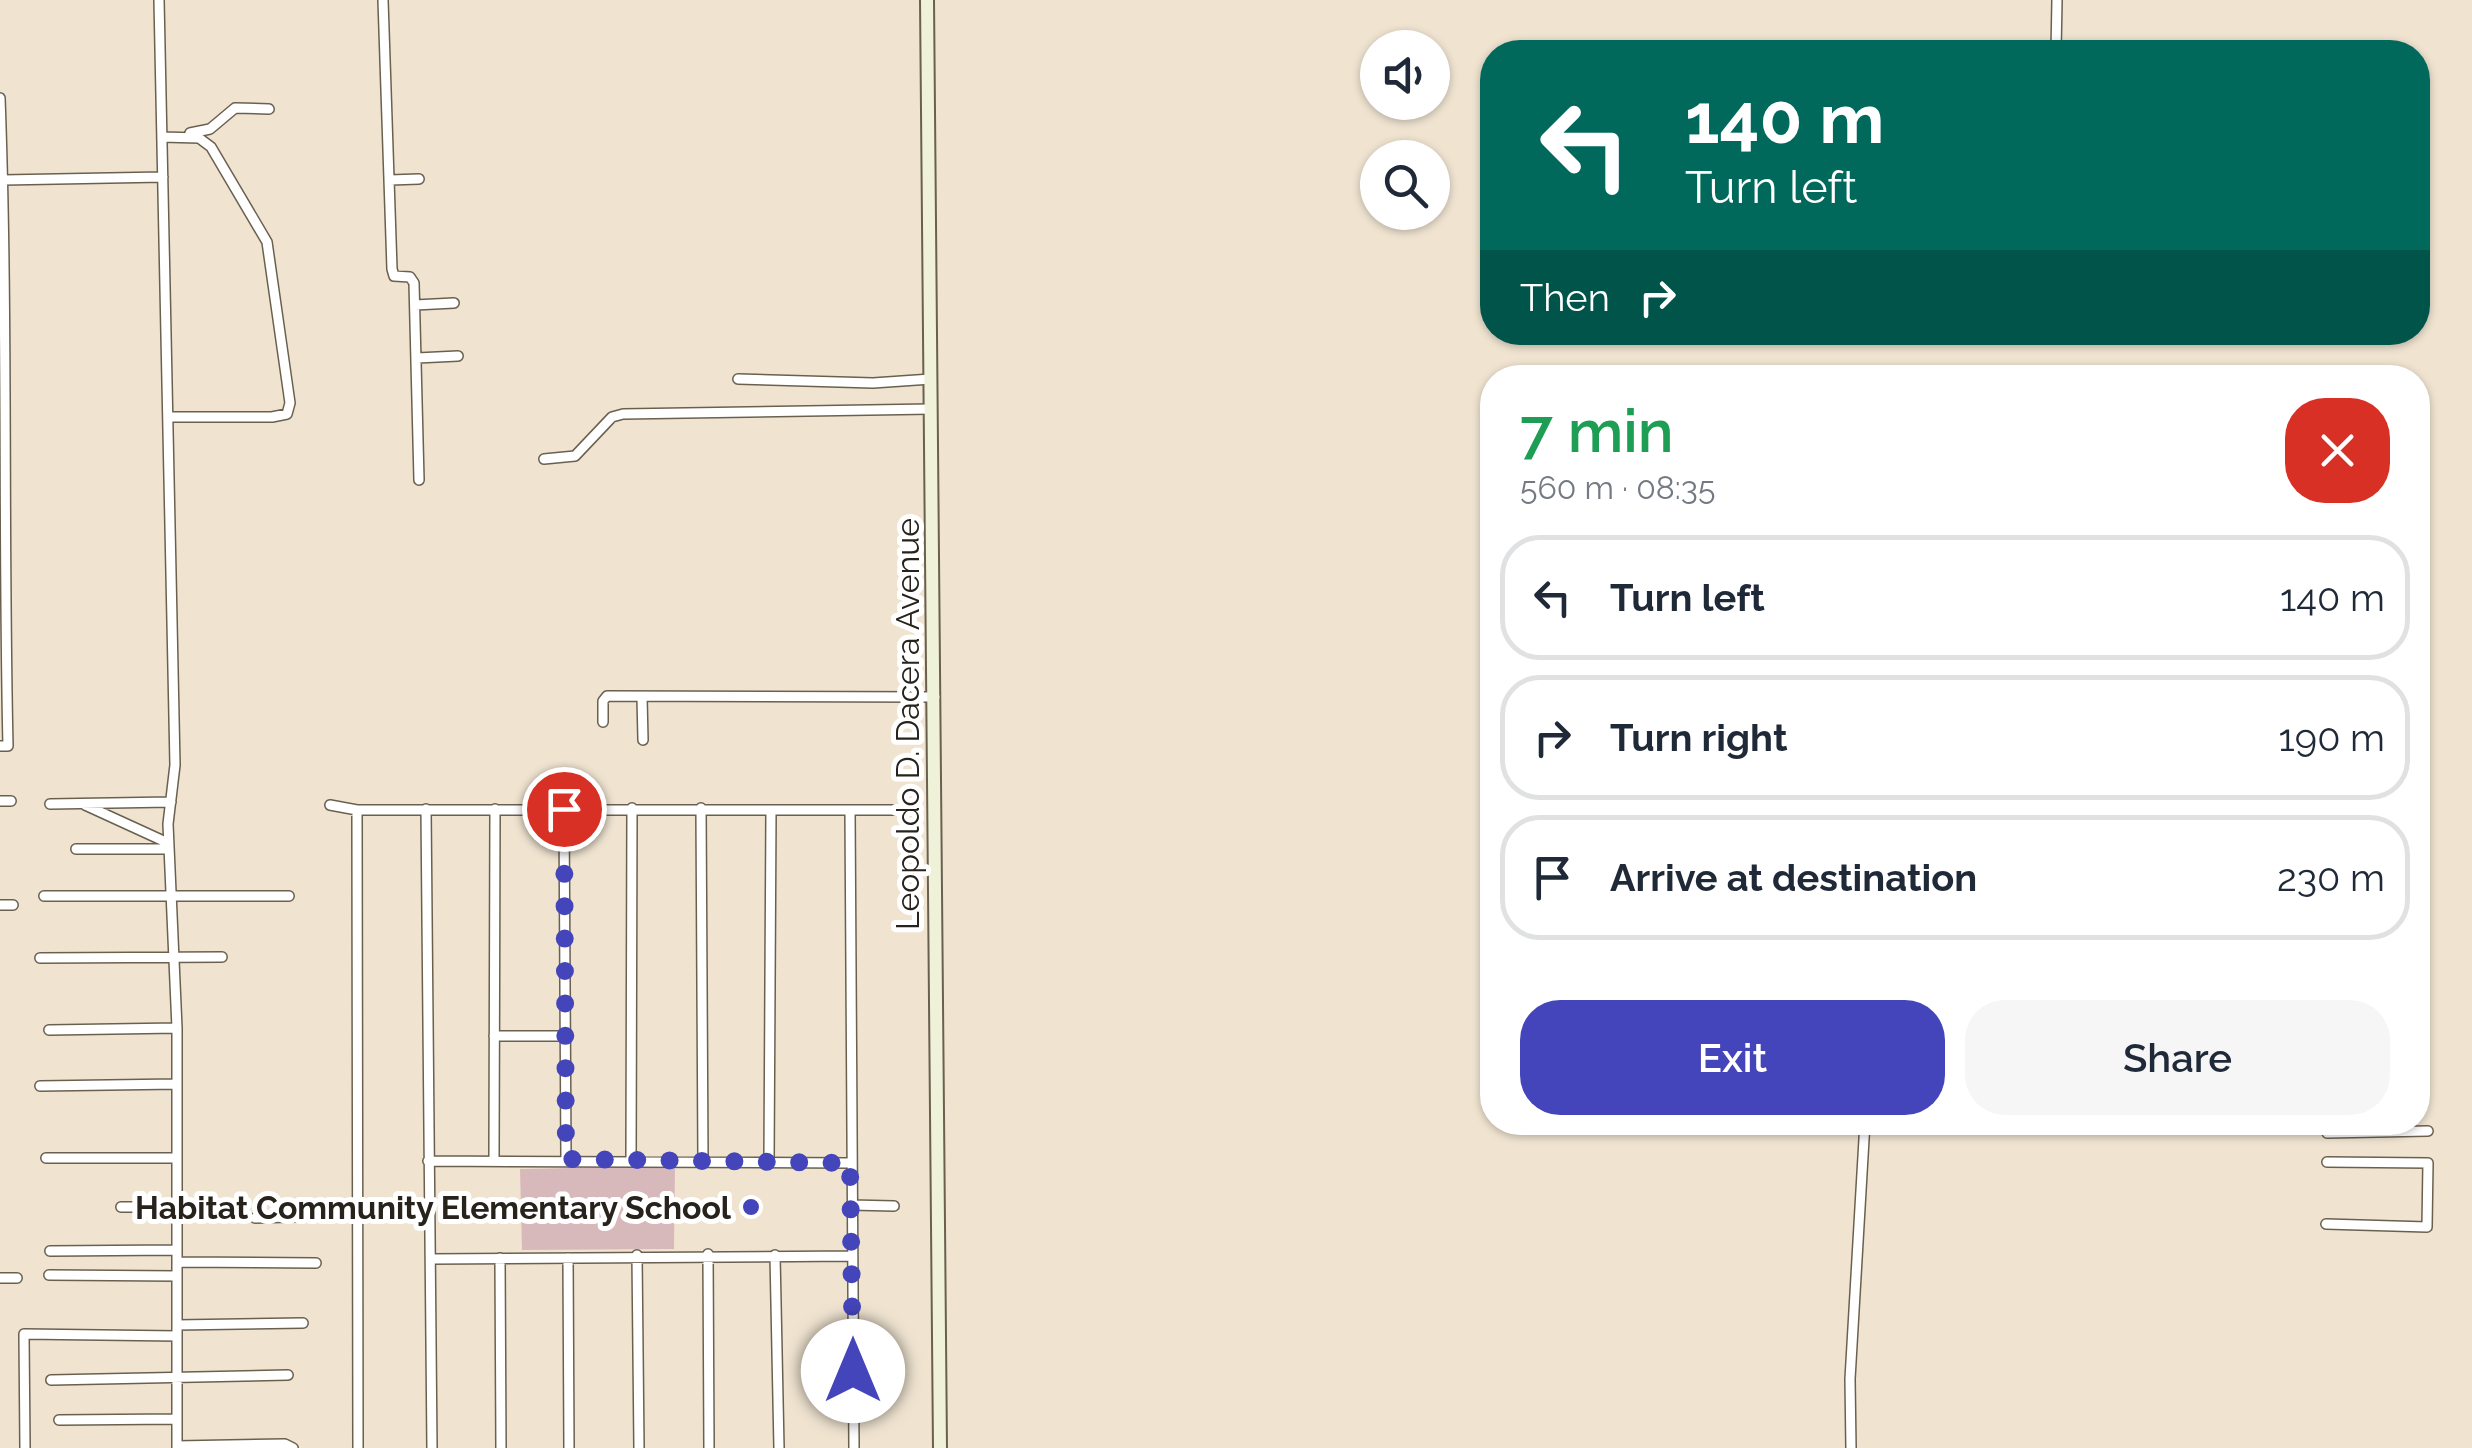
<!DOCTYPE html>
<meta charset="utf-8">
<style>
:root{--surface:#fff;--page:#f6f6f7;--text:#1f2937;--muted:#747a83;--line:#e0e1e3;--accent:#4545bb}
body{margin:0;font-family:Raleway,sans-serif;background:var(--page);color:var(--text);height:100vh;display:flex;flex-direction:column;font-size:38px;white-space:nowrap}
*{box-sizing:border-box;margin:0}
p{font-size:32px;color:var(--muted)}
.icon{flex:none;width:55px;height:55px;fill:none;stroke:currentColor;stroke-width:2;stroke-linecap:round;stroke-linejoin:round}
.map{position:relative;flex:1;overflow:hidden}
.details{position:absolute;left:1480px;top:365px;width:950px;height:770px;display:flex;flex-direction:column;background:var(--surface);border-radius:40px;box-shadow:0 2px 8px #0004}
.details>*{flex:none}
.guide{position:absolute;left:1480px;top:40px;width:950px;height:305px;border-radius:40px;box-shadow:0 2px 8px #0004;background:#00695c;color:#fff;overflow:hidden}
.tools{position:absolute;left:1360px;top:30px;display:grid;gap:20px}
.tools a{display:grid;place-items:center;width:90px;height:90px;border-radius:50%;background:var(--surface);box-shadow:0 2px 8px #0004;font-size:50px}
.pin{position:absolute;display:grid;place-items:center;width:85px;height:85px;color:#fff;margin:-42px;border:5px solid #fff;border-radius:50%;box-shadow:0 2px 10px #0007}
.me{position:absolute;width:110px;margin:-55px;rotate:0deg;stroke-linejoin:round;filter:drop-shadow(0 0 8px #0008)}
.turn{display:flex;align-items:center;gap:35px;height:210px;padding:0 40px;font-size:45px}
.turn .icon{width:130px;height:130px;stroke-width:2.5}
.turn b{display:block;font-size:70px;line-height:85px}
.then{display:flex;align-items:center;height:95px;padding:0 40px;background:#0003;gap:20px;font-size:38px}
.round{display:grid;place-items:center;flex:none;width:105px;height:105px;border-radius:40px;background:var(--page)}
.head{display:flex;align-items:center;justify-content:space-between;height:170px;padding:0 40px}
h1{font-size:60px;font-weight:600;line-height:75px;color:#1e9e55}
.cta{display:flex;gap:20px;margin-top:auto;padding:20px 40px}
.cta a{flex:1;height:115px;border-radius:40px;background:var(--accent);color:#fff;font-size:40px;font-weight:600;line-height:115px;text-align:center}
.cta a+a{background:var(--page);color:var(--text)}
ul{padding:0;list-style:none}
li{display:flex;align-items:center;gap:30px;height:125px;margin:0 20px 15px;padding:0 20px;border:5px solid var(--line);border-radius:40px}
li div{flex:1}
li b{display:block;font-size:38px}
li em{font-style:normal}
.map>svg:first-child{display:block}
.green{fill:#d8b9bb}
.lines{fill:none;stroke-linecap:round;stroke-linejoin:round}
.street-casing{stroke:#6a6050;stroke-width:12}
.secondary-casing{stroke:#6a6050;stroke-width:16}
.street{stroke:#fff;stroke-width:9}
.secondary{stroke:#eff1d8;stroke-width:12}
.route{stroke:#4545bb;stroke-width:18;stroke-dasharray:0 32.4}
.poi-dot{fill:#4545bb;stroke:#fff;stroke-width:4}
.labels{text-anchor:middle;dominant-baseline:central;stroke-width:10;stroke-linejoin:round;paint-order:stroke}
.street-label{font-size:32px;fill:#27231c;stroke:#fff}
.poi-label{font-size:32px;font-weight:bold;fill:#27231c;stroke:#fff;text-anchor:end}
</style>
<div class="map">
<svg width="2472" height="1448" viewBox="0 0 2472 1448">
<rect width="100%" height="100%" fill="#f0e4d1"/>
<path class="green" d="M675,1166l-1,83 -152,1 -2,-81z"/>
<g class="lines">
<defs>
<path id="street" d="M159,0l16,765 -7,59 9,204v420
M383,0l9,269 2,7 16,1 4,6 5,197
M2056,52l1,-52
M0,98c8,216 3,432 8,648h-8
M190,133l20,-4 25,-21 34,1
M162,137l37,1 12,9 56,95 23,161 -3,11 -15,3h-104
M3,180l160,-3
M390,180l29,-1
M415,305l39,-2
M417,358l41,-2
M738,379l135,4 58,-4
M544,459l31,-3 37,-39 11,-3 308,-5
M642,697l1,43
M603,722v-21l4,-5 328,1
M0,801h11
M50,804l121,-2
M85,805l83,38
M330,805l27,5h550
M701,808l2,352
M426,809l6,639
M564,809l2,350
M357,810l1,638
M850,810l4,638
M76,849h92
M44,896h245
M0,905h13
M40,958l182,-1
M49,1030l128,-2
M494,1036h71
M40,1086l137,-2
M2327,1133l101,-2
M46,1158h131
M494,1159l1,-350
M631,1159l1,-351
M769,1160l2,-350
M428,1161l422,2
M851,1205l43,1
M121,1207h56
M255,1218l174,-5
M2326,1224l101,3 1,-64 -101,-1
M50,1251l127,-1
M708,1254l1,194
M637,1255l2,193
M775,1255l4,193
M500,1258l1,190
M568,1258l1,190
M431,1259l421,-3
M177,1262l139,1
M49,1275l128,1
M0,1278h17
M177,1325l126,-2
M51,1380l237,-5
M59,1420l118,-1
M177,1446l108,-2 8,4
M25,1448l-1,-114 153,2
M1851,1448l-1,-69 15,-257"/>
<path id="secondary" d="M927,0l13,1448"/>
</defs>
<use href="#street" class="street-casing"/>
<use href="#secondary" class="secondary-casing"/>
<use href="#street" class="street"/>
<use href="#secondary" class="secondary"/>
</g>
<g class="lines">
<path class="route" d="M564,809l2,350 284,4 3,208"/>
</g>
<circle class="poi-dot" cx="751" cy="1207" r="10"/>
<g class="labels">
<g class="street-label">
<text transform="translate(907 724) rotate(-90)">Leopoldo D. Dacera Avenue</text>
</g>
<g class="poi-label">
<text x="731" y="1207">Habitat Community Elementary School</text>
</g>
</g>
</svg>
<div class="tools">
<a><svg class="icon" aria-label="sound" viewBox="0 0 24 24"><path d="M4 9h4l5-4v14l-5-4H4zM17 9q2 3 0 6"/></svg></a>
<a><svg class="icon" aria-label="search" viewBox="0 0 24 24"><circle cx="10" cy="10" r="6"/><path d="M15 15l6 6"/></svg></a>
</div>
<div class="pin" style="left:564px;top:809px;background:#d93025"><svg class="icon" aria-label="arrive" viewBox="0 0 24 24"><path d="M6 21V4h12l-3 4 3 4H6"/></svg></div>
<svg class="me" style="left:853px;top:1371px" viewBox="-20 -20 40 40"><circle r="19" fill="#fff"/><path d="M0-13L10 11 0 6-10 11z" fill="#4545bb"/></svg>
<div class="guide">
<div class="turn"><svg class="icon" aria-label="left" viewBox="0 0 24 24"><path d="M17 20v-9H6M10 6l-5 5 5 5"/></svg><div><b>140 m</b>Turn left</div></div>
<div class="then">Then<svg class="icon" aria-label="right" viewBox="0 0 24 24"><path d="M7 20v-9h11M14 6l5 5-5 5"/></svg></div>
</div>
<section class="details">
<div class="head"><div><h1>7 min</h1><p>560 m · 08:35</p></div><a class="round" style="background:#d93025;color:#fff"><svg class="icon" aria-label="close" viewBox="0 0 24 24"><path d="M6 6l12 12M18 6L6 18"/></svg></a></div>
<ul>
<li><svg class="icon" aria-label="left" viewBox="0 0 24 24"><path d="M17 20v-9H6M10 6l-5 5 5 5"/></svg><div><b>Turn left</b></div><em>140 m</em></li>
<li><svg class="icon" aria-label="right" viewBox="0 0 24 24"><path d="M7 20v-9h11M14 6l5 5-5 5"/></svg><div><b>Turn right</b></div><em>190 m</em></li>
<li><svg class="icon" aria-label="arrive" viewBox="0 0 24 24"><path d="M6 21V4h12l-3 4 3 4H6"/></svg><div><b>Arrive at destination</b></div><em>230 m</em></li>
</ul>
<div class="cta"><a>Exit</a><a>Share</a></div>
</section>
</div>
